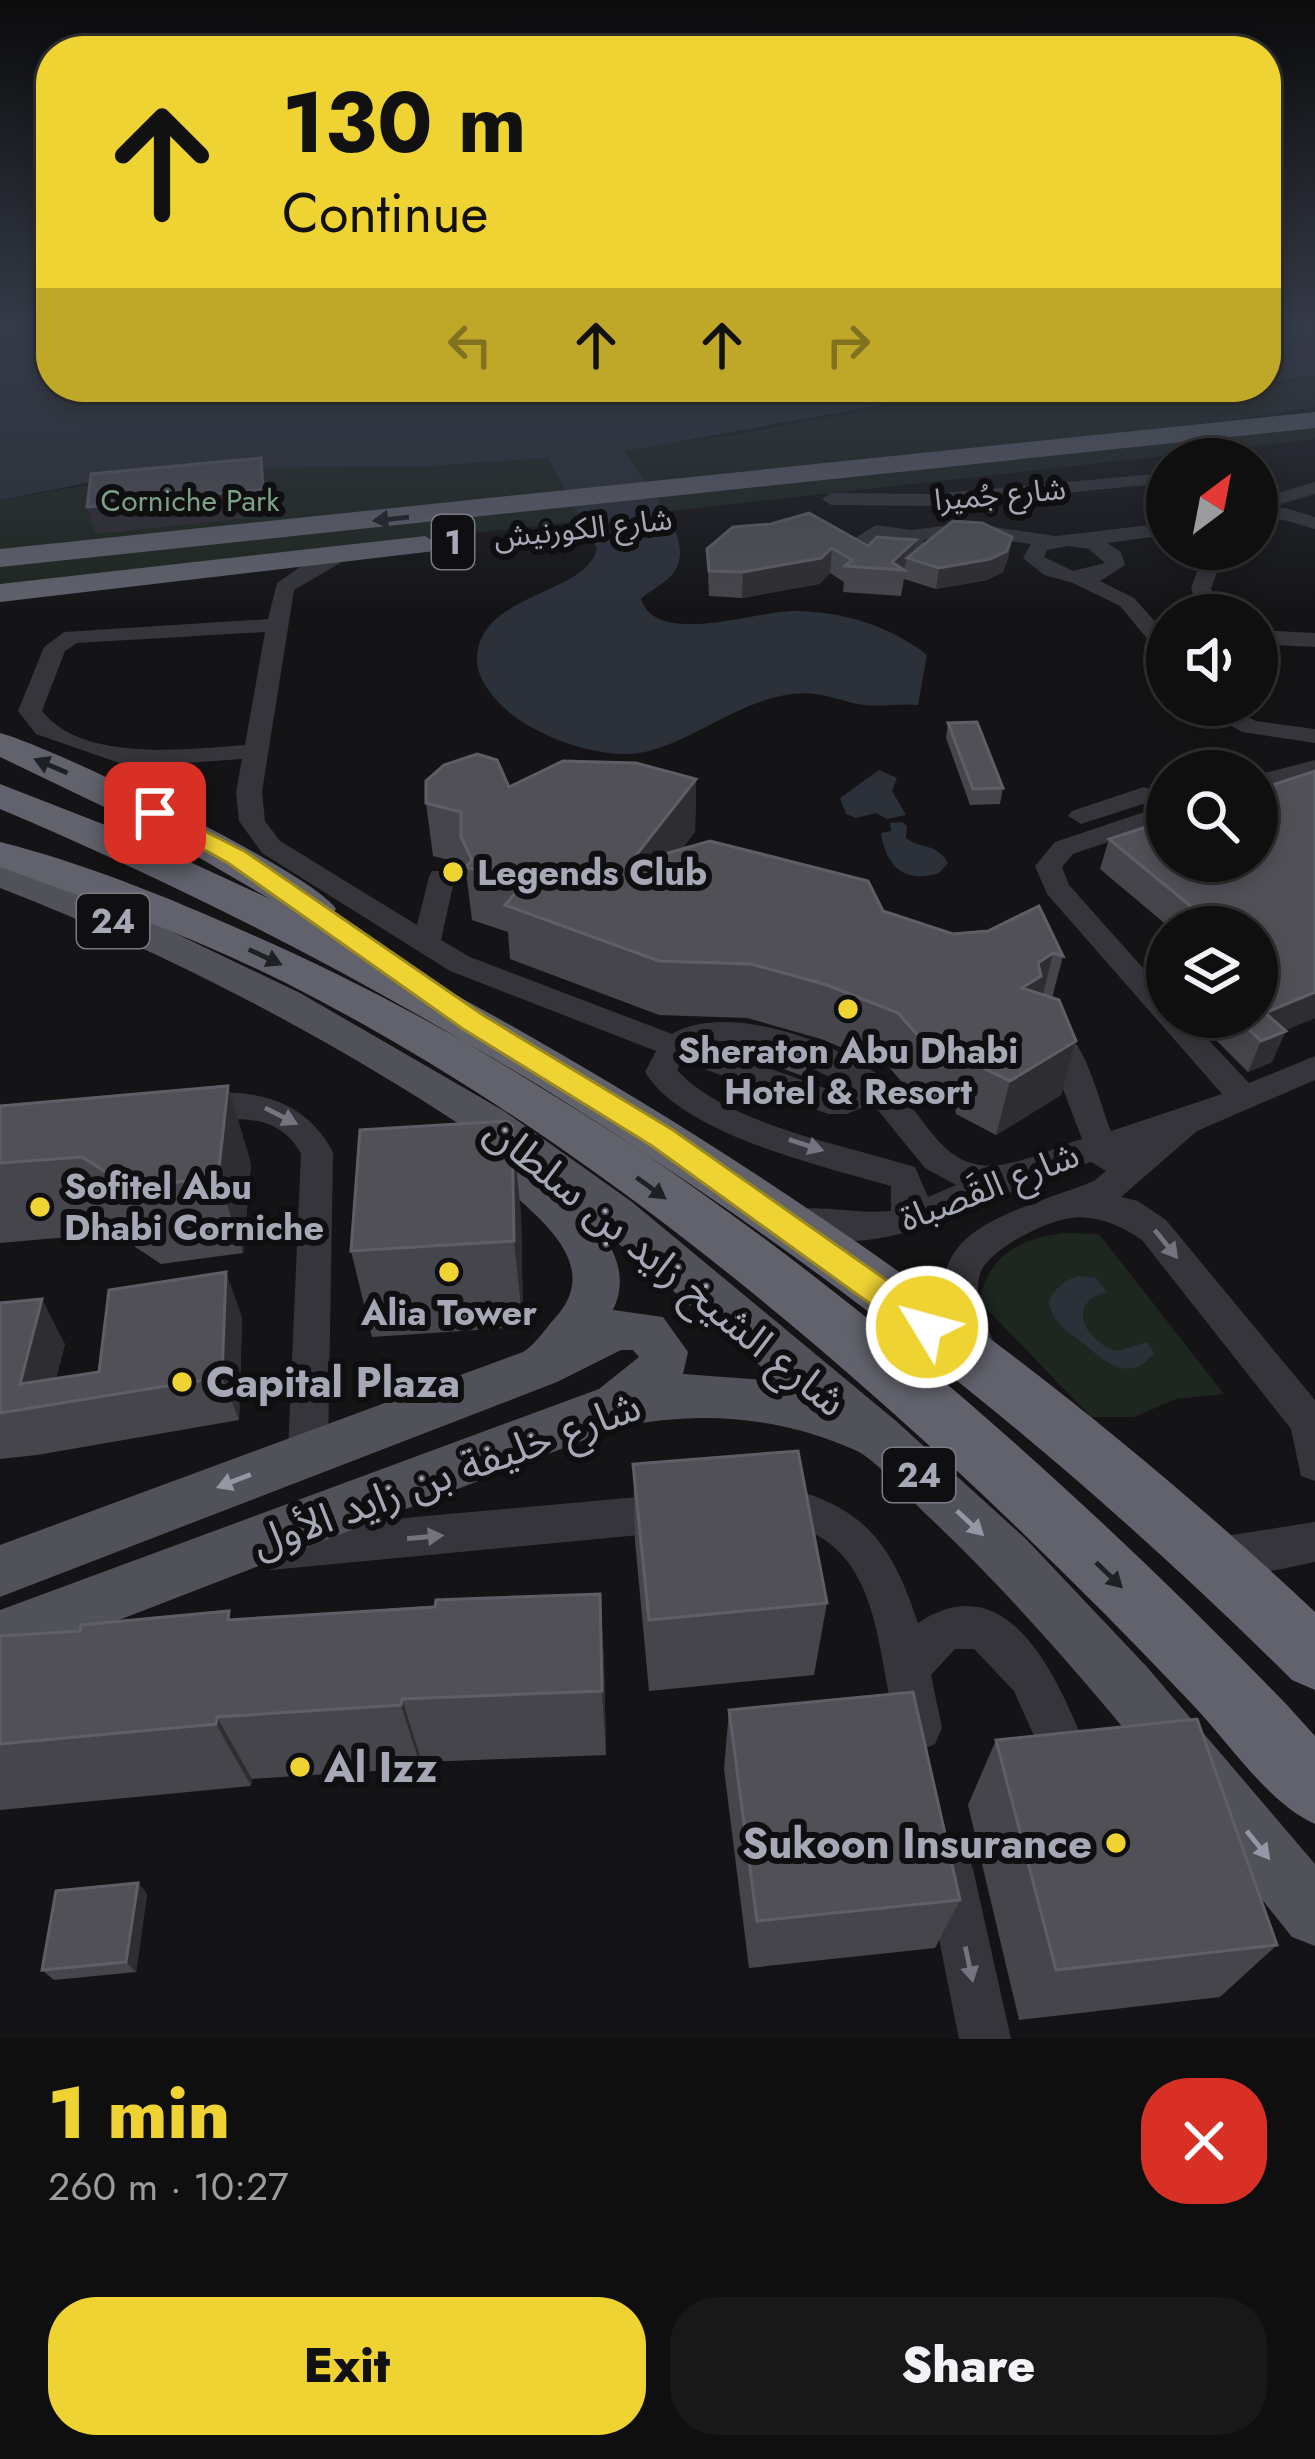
<!DOCTYPE html>
<meta charset="utf-8">
<style>
:root{--surface:#0f0f10;--page:#181819;--text:#f1f3f6;--muted:#9b9c9f;--line:#2f2f30;--accent:#efd333}
body{margin:0;font-family:Jost,"Noto Sans Arabic",sans-serif;background:var(--page);color:var(--text);height:100vh;display:flex;flex-direction:column;font-size:45px;white-space:nowrap}
*{box-sizing:border-box;margin:0}
p{font-size:39px;color:var(--muted)}
.icon{flex:none;width:66px;height:66px;fill:none;stroke:currentColor;stroke-width:2;stroke-linecap:round;stroke-linejoin:round}
.map{position:relative;height:2039px;overflow:hidden}
.sheet{display:flex;flex-direction:column;background:var(--surface);flex:1}
.sheet>*{flex:none}
.guide{position:absolute;left:36px;top:36px;width:1245px;height:366px;border-radius:48px;box-shadow:0 6px 18px #0003,0 0 0 3px var(--line);background:#efd333;color:#111;overflow:hidden}
.needle{width:78px;rotate:32deg}
.controls{position:absolute;left:1146px;top:438px;display:grid;gap:24px}
.controls a{display:grid;place-items:center;width:132px;height:132px;border-radius:50%;background:var(--surface);box-shadow:0 6px 18px #0003,0 0 0 3px var(--line);font-size:60px}
.pin{position:absolute;display:grid;place-items:center;width:102px;height:102px;color:#fff;margin:-51px;border-radius:24px;box-shadow:0 6px 18px #0006}
.me{position:absolute;width:132px;margin:-66px;rotate:307deg;stroke-linejoin:round;filter:drop-shadow(0 0 9px #0008)}
.turn{display:flex;align-items:center;gap:42px;height:252px;padding:0 48px;font-size:54px}
.turn .icon{width:156px;height:156px;stroke-width:2.5}
.turn b{display:block;font-size:84px;line-height:102px}
.lanes{display:flex;align-items:center;height:114px;padding:0 48px;background:#0003;justify-content:center;gap:60px;direction:ltr}
.lanes .off{opacity:.35}
.round{display:grid;place-items:center;flex:none;width:126px;height:126px;border-radius:48px;background:var(--page)}
.headline{display:flex;align-items:center;justify-content:space-between;height:204px;padding:0 48px}
h1{font-size:72px;font-weight:800;line-height:90px;color:var(--accent)}
.primary-button{display:flex;gap:24px;margin-top:auto;padding:24px 48px}
.primary-button a{flex:1;height:138px;border-radius:48px;background:var(--accent);color:#111;font-size:48px;font-weight:800;line-height:138px;text-align:center}
.primary-button a+a{background:var(--page);color:var(--text)}
.map>svg:first-child{display:block}
.green{fill:#1e2620}
.water{fill:#2b3039}
.lines{fill:none;stroke-linecap:round;stroke-linejoin:round}
.minor{fill:#35353b;fill-rule:evenodd}
.major{fill:#51515a;fill-rule:evenodd}
.highway{fill:#61626c;fill-rule:evenodd}
.wall{fill:#46454b}
.shaded-wall{fill:#2e2d31}
.building{fill:#515057;stroke:#5e5e66;stroke-width:3}
.oneway{fill:#1f2023}
.oneway2{fill:#73747f}
.oneway3{fill:#9597a4}
.route{fill:#efd333;stroke:#9b8921;stroke-width:3}
.poi-dot{fill:#efd333;stroke:#0f0f11;stroke-width:4.5}
.labels{text-anchor:middle;dominant-baseline:central;stroke-width:12;stroke-linejoin:round;paint-order:stroke}
.far-street-label{font-size:30px;fill:#a6a8b6;stroke:#0f0f11}
.far-park-label{font-size:30px;fill:#7da186;stroke:#0f0f11}
.shield{fill:#0f0f11;stroke:#797a84;stroke-width:3}
.shield-label{font-size:33px;font-weight:bold;fill:#a6a8b6}
.poi-label{font-size:36px;font-weight:bold;fill:#a6a8b6;stroke:#0f0f11;text-anchor:start}
.street-label{font-size:36px;fill:#a6a8b6;stroke:#0f0f11}
.near-street-label{font-size:42px;fill:#a6a8b6;stroke:#0f0f11}
.near-poi-label{font-size:42px;font-weight:bold;fill:#a6a8b6;stroke:#0f0f11;text-anchor:start}
</style>
<div class="map">
<svg width="1315" height="2039" viewBox="0 0 1315 2039">
<rect width="100%" height="100%" fill="#141416"/>
<path class="green" d="M1315,375v32l-75,12 -1105,123 -135,11v-53l135,-23 35,-11 316,-3 244,-27 181,-36 28,-11 266,1 61,-3z
M1315,424v15l-1315,147v-21z
M1065,1233l34,1 125,160 -48,5 -42,18h-43l-112,-116c10,-46 41,-63 86,-68z"/>
<path class="water" d="M0,326h51v61h1196l-308,2 -28,11 -286,51c15,30 70,82 51,118 -5,11 -25,21 -35,30 16,49 115,11 155,12 47,1 93,14 131,44l-9,50c-18,-2 -37,2 -54,0 -26,-4 -44,-15 -72,-11 -53,7 -94,44 -143,57 -39,11 -99,-10 -131,-32 -17,-12 -40,-35 -41,-58 -1,-69 109,-65 120,-112l-49,-91 -118,8 -201,2 -44,-4 -185,36z
M1266,326h49v49l-49,9z
M879,770l18,8 -5,13 14,24 -19,4 -11,-6 -20,5 -10,-4 -6,-16z
M902,822l5,4 -1,12c16,12 30,4 42,25l-9,10c-34,11 -53,-6 -58,-40l10,-2 -1,-8z
M1080,1276l16,2 11,14c-43,10 -21,52 11,59l29,-9 7,11c-27,35 -54,3 -76,-14 -15,-11 -26,-17 -29,-38 8,-15 15,-21 31,-25z"/>
<g class="lines">
<path class="minor" d="M1167,473v10l-235,23 -101,-1 -9,-6 9,-6 101,1z
M1315,482v12l-51,15 21,-1 30,9v12l-31,-9 -27,1v-22z
M967,523l89,13 111,-13v12l-60,8 14,9 4,13 -25,16 34,17 33,37v20l-8,-2 -39,-47 -47,-23 -29,-8 -21,-17 8,-14 -64,-9 -44,5 2,6c-22,21 -55,18 -73,-6l24,-15 35,5zM880,537h14l11,7 -21,4 -11,-7zM1068,546l21,3 16,14 -32,8 -29,-14 3,-7z
M1205,549h20l-14,40 14,26h-22l-12,-26z
M335,552l17,4 -58,34 -32,202 3,29 15,20 137,84 12,-48 3,-6h20l3,6 -14,63 29,17 202,77c58,-34 177,11 223,54 26,24 43,68 80,76 32,8 76,-16 107,-25l-32,-84 -18,-26 15,-11c37,11 51,81 64,113l111,-37 -175,-200 -12,-28 20,-24 101,-34 -13,-4 -62,20 -13,-8 4,-5 72,-24 23,8v27l-94,32 -11,13 7,18 98,110v22h20l62,66 66,-27v24l-118,51 -76,66 17,4 28,19 149,180v81l-14,-5 -10,-47 -149,-189c-20,-14 -45,-25 -70,-22 -25,2 -85,32 -92,56 -8,29 8,55 20,80l-6,11 -13,5 -13,-5c-70,-132 25,-145 126,-184l12,-10 -15,-9c-101,29 -198,106 -308,70l-5,-10 5,-10c32,-10 73,3 108,-1v-25c-67,-19 -209,-52 -246,-114l11,-21 -206,-80 -188,-118 -23,-32 -3,-29 6,-33 -111,8 -95,-33 -18,-23 26,-64 20,-15 204,-13 9,-36 29,-20zM265,632l-20,113c-58,4 -162,18 -203,-34l23,-60 12,-8zM724,1041l56,12 70,34 -20,3 -129,-46zM682,1061l146,53h19l25,-11 53,65 31,17 -28,12 -13,-30c-69,-22 -188,-42 -238,-97z
M1257,630l58,3v14l-58,-3z
M1194,705h30l32,16 59,8v14l-73,-11z
M1315,760v15l-58,15v-15z
M197,1093c58,-4 107,5 136,59l-5,300 -6,13 -14,5 -14,-5 -6,-13 13,-299c-30,-49 -71,-26 -115,-40l-5,-8 5,-8z
M773,1484c88,20 117,54 145,139 96,-64 145,69 173,137l-7,16 -16,7 -16,-7 -38,-85 -40,-42h-19l-24,26 11,53 -7,16 -16,7 -16,-7c-29,-69 -13,-181 -99,-215 -14,-5 -31,-7 -45,-13l-6,-13 6,-13z
M671,1494l14,5 6,14 -6,14 -14,5 -400,38 -15,-6 -6,-14 6,-14 15,-6z
M1315,1522v40c-36,7 -80,20 -116,6l-6,-14 6,-14z
M949,1845l17,7 7,17 38,170h-52l-34,-170 7,-17z"/>
<path class="major" d="M0,865l158,60 142,68 204,118 128,91 264,219 130,118 121,128 168,197v82l-23,-9c-116,-144 -229,-293 -363,-420 -19,-17 -53,-58 -74,-67 -77,-34 -157,-40 -240,-22l-615,238v-56l599,-221 40,-32 -6,-7h-12l-64,32 -557,215v-52l523,-193c12,-7 22,-23 32,-34 60,-65 -50,-121 -89,-167l-6,-11 7,-11c-148,-97 -302,-177 -467,-241zM598,1226l180,155 -95,-7 5,-22 -25,-35 -50,-7c15,-32 3,-57 -15,-84z"/>
<path class="highway" d="M1315,412v16l-1315,139v-18z
M425,536l15,9 -5,6 -435,51v-18z
M0,733c51,13 312,139 336,176l-6,9 -14,4c357,178 709,416 999,690v78l-23,-10c-371,-369 -810,-668 -1292,-871v-25l136,53 134,62 -122,-71 -148,-71z
M0,842c84,21 167,55 246,90 396,173 743,465 1041,773l28,31v88c-45,-19 -87,-82 -122,-119 -77,-81 -157,-161 -239,-237 -202,-186 -422,-360 -668,-485 -92,-46 -189,-81 -286,-116z"/>
</g>
<path class="wall" d="M1012,537l-4,21 -5,14 -16,8 -51,9 -32,-10 1,-6 -4,23 -58,-4 1,-10 -14,-9 -11,11 -77,14 -33,-2 -2,-47 161,-3 48,-6 -1,11z
M948,723l55,65 -3,16 -30,1 -24,-67z
M1315,771v247l-30,12 -13,32 -24,10 -55,-55h64v-90h-88l-69,-58 9,-30z
M696,779l-1,53 -14,17 272,85 110,22 -11,42 24,43 -15,54 -65,40 -40,-21 -1,-10 -44,-11 -22,-26 -68,-28 -74,-21 -88,-3 -149,-56 -2,-27 -36,-12 -7,-56 -32,-8 -7,-53 83,-16z
M1167,969v19l-5,-5z
M757,1051l50,11 -1,9 -3,5 -47,-17z
M0,1106l251,57 -8,90 -82,11 -47,-31 -114,10z
M521,1213l2,114 -151,10 -21,-86z
M0,1303l65,41 -9,34 43,-6 143,-55 -3,103 -202,35 -37,4z
M633,1464l194,139 -13,72 -165,16 -14,-150z
M600,1594l4,68 2,93 -184,7 -1,6 -169,11 -1,7 -251,24v-174z
M729,1710l231,190 -25,48 -186,20 -25,-199z
M996,1740l281,205 -57,52 -201,23 -51,-215z
M138,1883l9,11 -11,78 -82,8 -12,-10z"/>
<path class="shaded-wall" d="M261,458l5,26 2,32 -173,18 -8,-27z
M1012,537l-4,21 -5,14 -16,8 -51,9 3,-21z
M916,540l-2,20 -7,-2 -4,16 1,-4 -12,-8z
M832,548l-2,25 -11,11 -77,14 1,-26z
M696,779l-1,53 -65,85 -1,-53z
M1053,953l-13,54 -18,-19 16,-25z
M1315,992v26l-55,23 5,-28z
M1286,1031l-14,31 -24,10 13,-31z
M1076,1041l-15,54 -65,40 14,-54z
M228,1086l23,77 -8,90 -25,-76z
M512,1125l9,88 2,114 -9,-86z
M226,1272l16,45 -3,103 -17,-43z
M42,1299l23,45 -16,62 -29,-22z
M600,1594l4,68 2,93 -4,-64z
M402,1699l20,63 -1,6 -20,-63z
M217,1717l35,62 -1,7 -35,-62z
M138,1883l9,11 -11,78 -10,-10z"/>
<path class="building" d="M261,458l2,31 -176,18 4,-33z
M809,513l59,33 9,-9 39,3 -24,22 12,8 -59,-4 7,-6 -20,-12 -11,10 -78,14 -34,-1 -2,-22 26,-22 38,-3z
M953,521l29,2 30,14 -5,14 -17,8 -51,9 -32,-10z
M977,722l26,66 -30,1 -25,-66z
M477,754l20,6 12,27 54,-26 73,2 60,16 -67,85 81,-23 158,40 15,30 70,23 35,-3 51,-25 24,50 -10,-3 -15,10 3,13 -19,12 37,12 17,41 -66,40 -43,-21 -1,-10 -45,-11 -23,-26 -71,-28 -76,-21 -92,-3 -154,-56 17,-20 -56,-18 6,-7 -11,-23v-25l-35,-9v-22l18,-16z
M1315,771v221l-50,21 21,18 -25,10 -25,-24h21v-90h-41l-107,-88 58,-19v41h90v-71z
M760,1045l19,4 28,13 -3,5 -47,-16z
M228,1086l-10,91 -87,11 -49,-31 -82,6v-57z
M507,1121l5,4 2,116 -163,10 9,-121z
M226,1272l-4,105 -222,36v-110l42,-4 -22,85 79,-12 10,-82z
M798,1451l29,152 -178,17 -16,-156z
M600,1594l2,97 -200,8 -1,6 -184,12 -1,7 -216,20v-108l80,-5 1,-6 148,-14 -1,9 207,-13 1,-7z
M913,1692l47,208 -203,21 -28,-211z
M1197,1719l80,226 -221,25 -60,-230z
M138,1883l-12,79 -84,8 14,-79z"/>
<defs><path id="oneway-solid" d="M-6-.8H1V-3.2L6.5 0L1 3.2V.8H-6Z" transform="scale(3)"/></defs>
<g class="oneway">
<use href="#oneway-solid" transform="translate(391 519) rotate(174)"/>
<use href="#oneway-solid" transform="translate(51 766) rotate(-157)"/>
<use href="#oneway-solid" transform="translate(265 957) rotate(25)"/>
<use href="#oneway-solid" transform="translate(651 1188) rotate(36)"/>
<use href="#oneway-solid" transform="translate(1109 1575) rotate(44)"/>
</g>
<g class="oneway2">
<use href="#oneway-solid" transform="translate(281 1116) rotate(27)"/>
<use href="#oneway-solid" transform="translate(806 1145) rotate(18)"/>
<use href="#oneway-solid" transform="translate(1166 1244) rotate(51)"/>
<use href="#oneway-solid" transform="translate(425 1537) rotate(-5)"/>
<use href="#oneway-solid" transform="translate(969 1964) rotate(78)"/>
</g>
<g class="oneway3">
<use href="#oneway-solid" transform="translate(234 1481) rotate(159)"/>
<use href="#oneway-solid" transform="translate(970 1523) rotate(43)"/>
<use href="#oneway-solid" transform="translate(1258 1845) rotate(51)"/>
</g>
<linearGradient id="sky" x2="0" y2="1"><stop stop-color="#0b0b0c"/><stop offset="0.53" stop-color="#343a47"/><stop offset="1" stop-color="#343a47" stop-opacity="0"/></linearGradient>
<rect width="1315" height="612" fill="url(#sky)"/>
<path class="route" d="M155,806l91,46 237,163 190,115 266,187 5,10 -5,10 -12,4 -11,-4 -264,-191 -189,-117 -235,-166 -81,-45v-10z"/>
<g class="poi-dot">
<circle cx="453" cy="872" r="12"/>
<circle cx="848" cy="1009" r="12"/>
<circle cx="40" cy="1207" r="12"/>
<circle cx="449" cy="1272" r="12"/>
<circle cx="182" cy="1382" r="12"/>
<circle cx="300" cy="1767" r="12"/>
<circle cx="1116" cy="1843" r="12"/>
</g>
<g class="labels">
<g class="far-street-label">
<text transform="translate(1000 494) rotate(-5)">شارع جُميرا</text>
<text transform="translate(583 528) rotate(-6)">شارع الكورنيش</text>
</g>
<g class="far-park-label">
<text x="190" y="500">Corniche Park</text>
</g>
<g class="shield">
<rect x="432" y="515" width="42" height="54" rx="9"/>
<rect x="77" y="894" width="72" height="54" rx="9"/>
<rect x="883" y="1448" width="72" height="54" rx="9"/>
</g>
<g class="shield-label">
<text x="453" y="542">1</text>
<text x="113" y="921">24</text>
<text x="919" y="1475">24</text>
</g>
<g class="poi-label">
<text x="477" y="872">Legends Club</text>
<text x="848" y="1050" text-anchor="middle">Sheraton Abu Dhabi<tspan x="848" dy="41">Hotel &amp; Resort</tspan></text>
<text x="64" y="1186">Sofitel Abu<tspan x="64" dy="41">Dhabi Corniche</tspan></text>
<text x="449" y="1312" text-anchor="middle">Alia Tower</text>
</g>
<g class="street-label">
<text transform="translate(989 1186) rotate(-21)">شارع القَصباة</text>
</g>
<g class="near-street-label">
<text transform="translate(666 1266) rotate(39)">شارع الشيخ زايد بن سلطان</text>
<text transform="translate(446 1474) rotate(-20)">شارع خليفة بن زايد الأول</text>
</g>
<g class="near-poi-label">
<text x="206" y="1382">Capital Plaza</text>
<text x="324" y="1767">Al Izz</text>
<text x="1092" y="1843" text-anchor="end">Sukoon Insurance</text>
</g>
</g>
</svg>
<div class="controls">
<a><svg class="needle" viewBox="-14 -14 28 28"><path d="M0-13l5 13h-10z" fill="#e53935"/><path d="M0 13l5-13h-10z" fill="#9b9c9f"/></svg></a>
<a><svg class="icon" aria-label="sound" viewBox="0 0 24 24"><path d="M4 9h4l5-4v14l-5-4H4zM17 9q2 3 0 6"/></svg></a>
<a><svg class="icon" aria-label="search" viewBox="0 0 24 24"><circle cx="10" cy="10" r="6"/><path d="M15 15l6 6"/></svg></a>
<a><svg class="icon" aria-label="layers" viewBox="0 0 24 24"><path d="M12 4l9 5-9 5-9-5zM3 14l9 5 9-5"/></svg></a>
</div>
<div class="pin" style="left:155px;top:813px;background:#d93025"><svg class="icon" aria-label="arrive" viewBox="0 0 24 24"><path d="M6 21V4h12l-3 4 3 4H6"/></svg></div>
<svg class="me" style="left:927px;top:1327px" viewBox="-20 -20 40 40"><circle r="17" fill="#efd333" stroke="#fff" stroke-width="3"/><path d="M0-11L8 9 0 5-8 9z" fill="#fff"/></svg>
<div class="guide">
<div class="turn"><svg class="icon" aria-label="ahead" viewBox="0 0 24 24"><path d="M12 20V5M6 11l6-6 6 6"/></svg><div><b>130 m</b>Continue</div></div>
<div class="lanes"><svg class="icon off" aria-label="left" viewBox="0 0 24 24"><path d="M17 20v-9H6M10 6l-5 5 5 5"/></svg><svg class="icon" aria-label="ahead" viewBox="0 0 24 24"><path d="M12 20V5M6 11l6-6 6 6"/></svg><svg class="icon" aria-label="ahead" viewBox="0 0 24 24"><path d="M12 20V5M6 11l6-6 6 6"/></svg><svg class="icon off" aria-label="right" viewBox="0 0 24 24"><path d="M7 20v-9h11M14 6l5 5-5 5"/></svg></div>
</div>
</div>
<section class="sheet">
<div class="headline"><div><h1>1 min</h1><p>260 m · 10:27</p></div><a class="round" style="background:#d93025;color:#fff"><svg class="icon" aria-label="close" viewBox="0 0 24 24"><path d="M6 6l12 12M18 6L6 18"/></svg></a></div>
<div class="primary-button"><a>Exit</a><a>Share</a></div>
</section>
